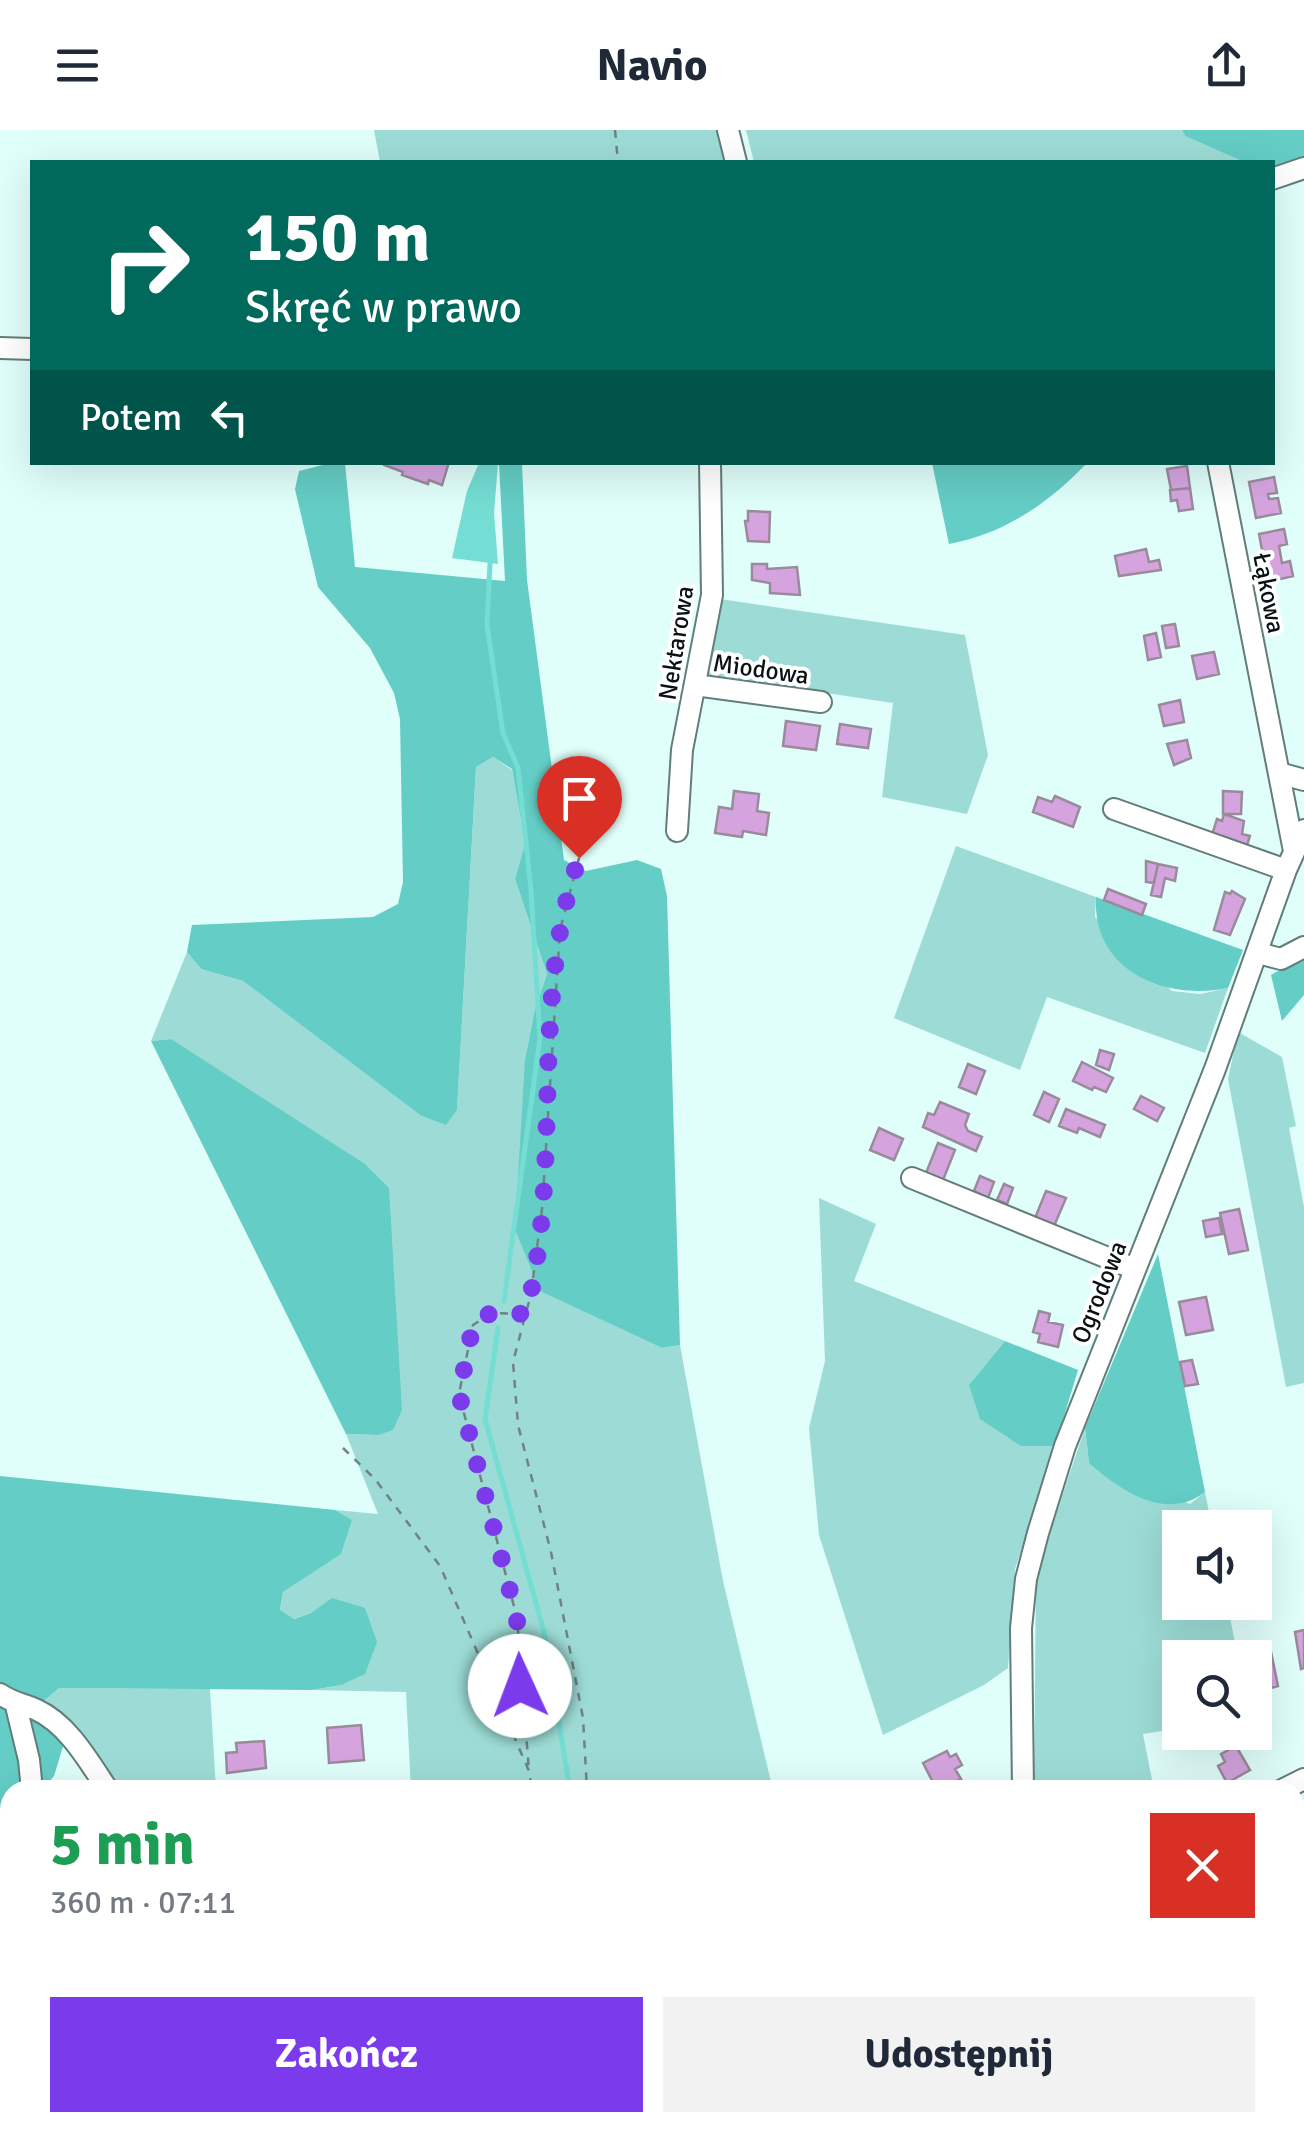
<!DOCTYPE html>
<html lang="pl">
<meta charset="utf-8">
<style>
:root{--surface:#fff;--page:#f2f2f3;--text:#1f2937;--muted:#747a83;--accent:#7c3aed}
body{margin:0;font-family:Signika,sans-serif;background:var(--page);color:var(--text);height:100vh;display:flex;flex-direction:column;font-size:38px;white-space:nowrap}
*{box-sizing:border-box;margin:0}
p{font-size:32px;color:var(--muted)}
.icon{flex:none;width:55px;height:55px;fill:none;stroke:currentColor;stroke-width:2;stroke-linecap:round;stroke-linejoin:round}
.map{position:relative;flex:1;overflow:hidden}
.details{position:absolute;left:0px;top:1650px;width:1305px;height:352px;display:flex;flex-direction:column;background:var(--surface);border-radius:30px 30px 0 0;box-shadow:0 10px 40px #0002}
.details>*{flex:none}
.hud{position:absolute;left:30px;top:30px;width:1245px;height:305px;border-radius:0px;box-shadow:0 10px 40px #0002;background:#00695c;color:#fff;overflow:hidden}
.tools{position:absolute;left:1162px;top:1380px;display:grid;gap:20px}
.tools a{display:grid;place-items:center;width:110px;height:110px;border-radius:0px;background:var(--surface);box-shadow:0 10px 40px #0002;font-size:50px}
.pin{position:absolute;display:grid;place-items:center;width:85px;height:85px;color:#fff;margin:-102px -42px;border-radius:50% 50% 50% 0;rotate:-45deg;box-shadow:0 0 10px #0007}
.pin .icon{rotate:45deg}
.me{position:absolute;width:110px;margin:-55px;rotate:358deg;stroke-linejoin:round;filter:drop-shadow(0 0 8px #0008)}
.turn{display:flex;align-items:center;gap:35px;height:210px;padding:0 50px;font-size:45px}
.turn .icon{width:130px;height:130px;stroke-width:2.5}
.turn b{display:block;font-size:70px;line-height:85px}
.then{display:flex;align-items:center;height:95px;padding:0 50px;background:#0003;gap:20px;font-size:38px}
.round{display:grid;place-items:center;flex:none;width:105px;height:105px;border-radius:0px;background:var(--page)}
.headline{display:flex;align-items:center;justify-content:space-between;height:170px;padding:0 50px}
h1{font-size:60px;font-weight:700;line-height:75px;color:#1e9e55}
.button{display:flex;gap:20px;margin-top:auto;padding:20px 50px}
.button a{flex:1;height:115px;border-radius:0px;background:var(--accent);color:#fff;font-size:40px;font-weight:700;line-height:115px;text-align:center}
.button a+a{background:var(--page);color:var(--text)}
header{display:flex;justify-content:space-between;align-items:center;height:130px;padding:0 50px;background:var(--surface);font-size:45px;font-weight:700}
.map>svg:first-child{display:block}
.green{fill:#9ddcd6}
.forest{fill:#64cdc5}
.water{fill:#74ddd4}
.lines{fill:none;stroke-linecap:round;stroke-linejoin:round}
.stream{stroke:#74ddd4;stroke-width:5}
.building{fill:#d5a4df;stroke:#998b9c;stroke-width:2.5}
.minor-casing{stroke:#627d7a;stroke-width:24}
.path{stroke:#708381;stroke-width:2.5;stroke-dasharray:8 8;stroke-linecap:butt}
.minor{stroke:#fff;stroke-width:20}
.route{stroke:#7c3aed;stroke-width:18;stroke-dasharray:0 32.4}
.labels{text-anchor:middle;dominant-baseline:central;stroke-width:8;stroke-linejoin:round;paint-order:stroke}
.street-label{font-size:25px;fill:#081212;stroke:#fff}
</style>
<header><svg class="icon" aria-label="menu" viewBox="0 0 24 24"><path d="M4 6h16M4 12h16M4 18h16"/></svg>Navio<svg class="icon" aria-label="share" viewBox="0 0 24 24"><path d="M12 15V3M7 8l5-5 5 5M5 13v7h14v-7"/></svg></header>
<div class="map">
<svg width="1304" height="2002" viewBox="0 0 1304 2002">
<rect width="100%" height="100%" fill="#e0fefa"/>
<path class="green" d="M374,0h347l8,32h-349z
M746,0h436l3,6 59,26h-490z
M720,469l245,36 23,120 -21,59 -85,-17 11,-94 -193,-29z
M493,627l19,13 13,74 -10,35 32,95 -12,35 -10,50 16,232 121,57 18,-3 43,236 50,209h-362l-5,-98 -94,-2 29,-5 -8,-86 -22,14 -18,6 -13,-8 3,-19 58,-39 10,-33 -16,-10 43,4 -32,-80 32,1 -206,-396 -21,2 36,-89 14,17 42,12 177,134 37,-5 19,-343z
M956,716l140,51 -1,20 77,74 28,3 28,-6 -23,65 -158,-56 -27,73 -126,-52z
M1238,902l44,25 14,69 -7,2 15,79v176l-18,4 -58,-308z
M819,1068l57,26 -22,57 151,60 -35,43 85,62 -40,123 -7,99 -24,17 -101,50 -64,-200 -10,-107 16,-67z
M1085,1298l4,35 101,41 15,-12 7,35 -32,1v74l47,1 11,54 -58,1v70l-37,6 11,56h-120l2,-216z
M59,1558l151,1 6,101h-98l-42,-61 -31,-29z
M278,1992l69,1 29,9h-109z
M508,1993h94l-14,9h-72z"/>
<path class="forest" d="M1182,0h122v29l-31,11 -1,-8h-28l-59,-26z
M335,332l10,1 10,104 150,14 -6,-118h23l5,117 37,280 22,11 51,-11 24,9 6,27 13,449 -18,3 -122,-57 -25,-62 10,-170 10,-50 12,-35 -32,-95 10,-35 -13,-75 -19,-12 -17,10 -19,343 -11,15 -26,-10 -177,-134 -42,-12 -14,-17 5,-27 181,-8 25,-13 5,-22 -3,-163 -6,-26 -24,-45 -52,-61 -23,-98 4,-18z
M932,333v-1l155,1c-38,40 -83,71 -138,81z
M1096,767l147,53 -15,38c-63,13 -136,-17 -132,-91z
M1304,826v39l-22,26 -11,-46z
M171,909l194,125 24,24 13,222 -9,20 -15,5 -32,-1 -195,-393z
M1158,1124l47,238c-39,30 -84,-1 -116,-29l-4,-35z
M1005,1211l73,29 -23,76h-34l-41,-27 -11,-34z
M0,1346l335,34 17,10 -11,34 -58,38 -3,18 14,9 17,-6 21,-15 33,10 12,34 -12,32 -24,11 -29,5 -253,-2 -14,12 20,40 -11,36 -12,14h-32v47l-10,40z
M0,1816l10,69v107l74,1 8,9h-92z"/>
<path class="water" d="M479,333h19l-4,50 4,51 -46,-6 15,-67z"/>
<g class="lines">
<path class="stream" d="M490,433l-3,62 16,108 15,35 13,122 9,148 -36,263
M498,1198l-13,91 59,213 26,158
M0,1722l6,9
M1295,1789l9,10
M637,1992l2,10"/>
</g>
<path class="building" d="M384,332h65l-7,23 -13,-5 -1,4 -26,-9 1,-3 -19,-7z
M1187,336l3,22 -19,2 -4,-21z
M1274,347l3,16 -9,1 1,5 9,-1 3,15 -25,5 -7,-36z
M1190,358l3,21 -14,2 -2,-11 -6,1 -1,-11z
M748,381l22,1 -1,30 -21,-1 -3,-20h3z
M1284,399l3,15 -8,2 3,17 8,-2 3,15 -25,6 -9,-48z
M1146,419l3,13 10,-2 2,10 -42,6 -4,-20z
M752,434h15v5l30,-2 3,28 -30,-2v-10l-18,-3z
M1175,494l4,22 -13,2 -4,-22z
M1156,503l5,24 -13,3 -4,-24z
M1214,522l5,22 -22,5 -5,-23z
M1180,570l4,22 -20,4 -5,-21z
M786,591l34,5 -4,24 -33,-4z
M840,594l31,5 -3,19 -31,-4z
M1187,610l4,18 -17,7 -7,-21z
M734,661l25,3 -2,17 12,2 -3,22 -23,-4 -1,6 -27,-4 4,-26 13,2z
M1223,661l19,1 -1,22h-18z
M1055,666l25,11 -7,20 -40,-15 5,-15 14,5z
M1224,684l20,7 -2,13 8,2 -4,12 -34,-13 5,-16 5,2z
M1146,731l12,3 -4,19 -8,-1z
M1158,734l19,4 -2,13 -10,-3 -4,19 -10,-2z
M1108,759l38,15 -4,11 -38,-15z
M1232,761l13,8 -15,36 -16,-5 11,-38 5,2z
M1100,920l14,4 -5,16 -13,-5z
M1082,932l31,16 -7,14 -12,-5 -2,3 -19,-9z
M968,934l17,7 -9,23 -17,-7z
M1044,962l15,7 -10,23 -15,-7z
M1141,966l23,12 -7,13 -23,-12z
M940,972l29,12 -4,11 3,6 14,6 -6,14 -53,-24 5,-14 6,2z
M1066,979l39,16 -5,12 -21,-9 -2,5 -18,-7z
M879,998l24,11 -9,21 -24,-10z
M938,1013l17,7 -12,30 -17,-7z
M980,1046l14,6 -6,16 -14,-7z
M1004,1054l9,4 -6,16 -10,-4z
M1046,1061l20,7 -12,28 -19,-8z
M1239,1079l9,41 -19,4 -9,-41z
M1219,1088l3,16 -16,3 -3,-16z
M1206,1167l7,33 -27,5 -7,-33z
M1039,1181l11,3 -2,8 15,3 -5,22 -20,-5 2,-8 -7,-2z
M1192,1230l6,24 -13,2 -5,-24z
M1304,1500v38l-3,1 -6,-37z
M1270,1517l8,39 -23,6 -1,-41z
M361,1595l3,35 -35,3 -2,-35z
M264,1611l2,27 -39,5 -1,-20 11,-1 -1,-9z
M1236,1616l14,24 -23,13 -9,-17 7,-4 -4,-8z
M947,1621l3,6 6,-3 6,11 -7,4 6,10 -24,11 -14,-27z
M204,1992h18l8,10h-28l-4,-4z
M251,1992h24l-11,10h-10l-6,-7z
M965,1992h23v10h-23z"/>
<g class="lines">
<defs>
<path id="minor" d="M728,0l8,32
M1272,49l32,-11
M0,218l32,1
M1218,332l76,389
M695,555l126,17
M1279,643l25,7
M1114,679l172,61
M677,701l5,-81 30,-155 -2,-133
M1258,823l23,6 23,-12
M912,1048l223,91
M0,1564c13,9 24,10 37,16 32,15 52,52 71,80
M16,1576l13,54 3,30
M1023,1660l-2,-162 5,-49 12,-46 27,-87 150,-377 71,-199 18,-40
M1282,1660l22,-11
M10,1760l-3,27 3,19
M106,1992l7,10
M364,1992l28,10
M418,1992l13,10
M1019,2002v-10"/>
</defs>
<use href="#minor" class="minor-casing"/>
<path class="path" d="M615,0l3,32
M579,728l-19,72 -18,279 -11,85 -18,68 5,63 33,127 32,166 4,72
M524,1184l-32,-1 -19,12 -14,69 58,224 12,153
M343,1318l32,31 65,87 89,205 3,19
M1295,1696l9,10
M0,1869l10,3
M496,2002v-10"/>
<use href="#minor" class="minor"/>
</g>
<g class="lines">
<path class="route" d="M520,1556l-3,-68 -58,-224 14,-69 19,-13 34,2c38,-148 2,-310 53,-456"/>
</g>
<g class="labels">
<g class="street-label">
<text transform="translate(1269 463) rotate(79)">Łąkowa</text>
<text transform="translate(676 513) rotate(-81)">Nektarowa</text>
<text transform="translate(761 539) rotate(8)">Miodowa</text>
<text transform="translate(1099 1162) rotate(-68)">Ogrodowa</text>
</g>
</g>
</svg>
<div class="tools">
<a><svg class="icon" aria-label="sound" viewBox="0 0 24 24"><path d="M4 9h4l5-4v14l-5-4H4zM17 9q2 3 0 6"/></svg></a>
<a><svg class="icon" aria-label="search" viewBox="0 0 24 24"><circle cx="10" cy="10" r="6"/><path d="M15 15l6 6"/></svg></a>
</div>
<div class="pin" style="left:579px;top:728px;background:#d93025"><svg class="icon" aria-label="arrive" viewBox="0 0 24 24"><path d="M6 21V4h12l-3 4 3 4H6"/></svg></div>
<svg class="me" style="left:520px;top:1556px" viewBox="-20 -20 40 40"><circle r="19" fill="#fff"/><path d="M0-13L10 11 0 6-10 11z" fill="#7c3aed"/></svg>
<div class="hud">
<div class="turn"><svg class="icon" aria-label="right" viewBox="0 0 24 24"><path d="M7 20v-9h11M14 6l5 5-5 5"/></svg><div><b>150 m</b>Skręć w prawo</div></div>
<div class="then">Potem<svg class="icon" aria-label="left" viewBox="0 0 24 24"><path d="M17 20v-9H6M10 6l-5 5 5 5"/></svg></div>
</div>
<section class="details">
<div class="headline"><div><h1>5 min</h1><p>360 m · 07:11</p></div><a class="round" style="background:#d93025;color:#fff"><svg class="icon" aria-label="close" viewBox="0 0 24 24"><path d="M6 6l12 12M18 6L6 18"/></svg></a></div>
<div class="button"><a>Zakończ</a><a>Udostępnij</a></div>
</section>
</div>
